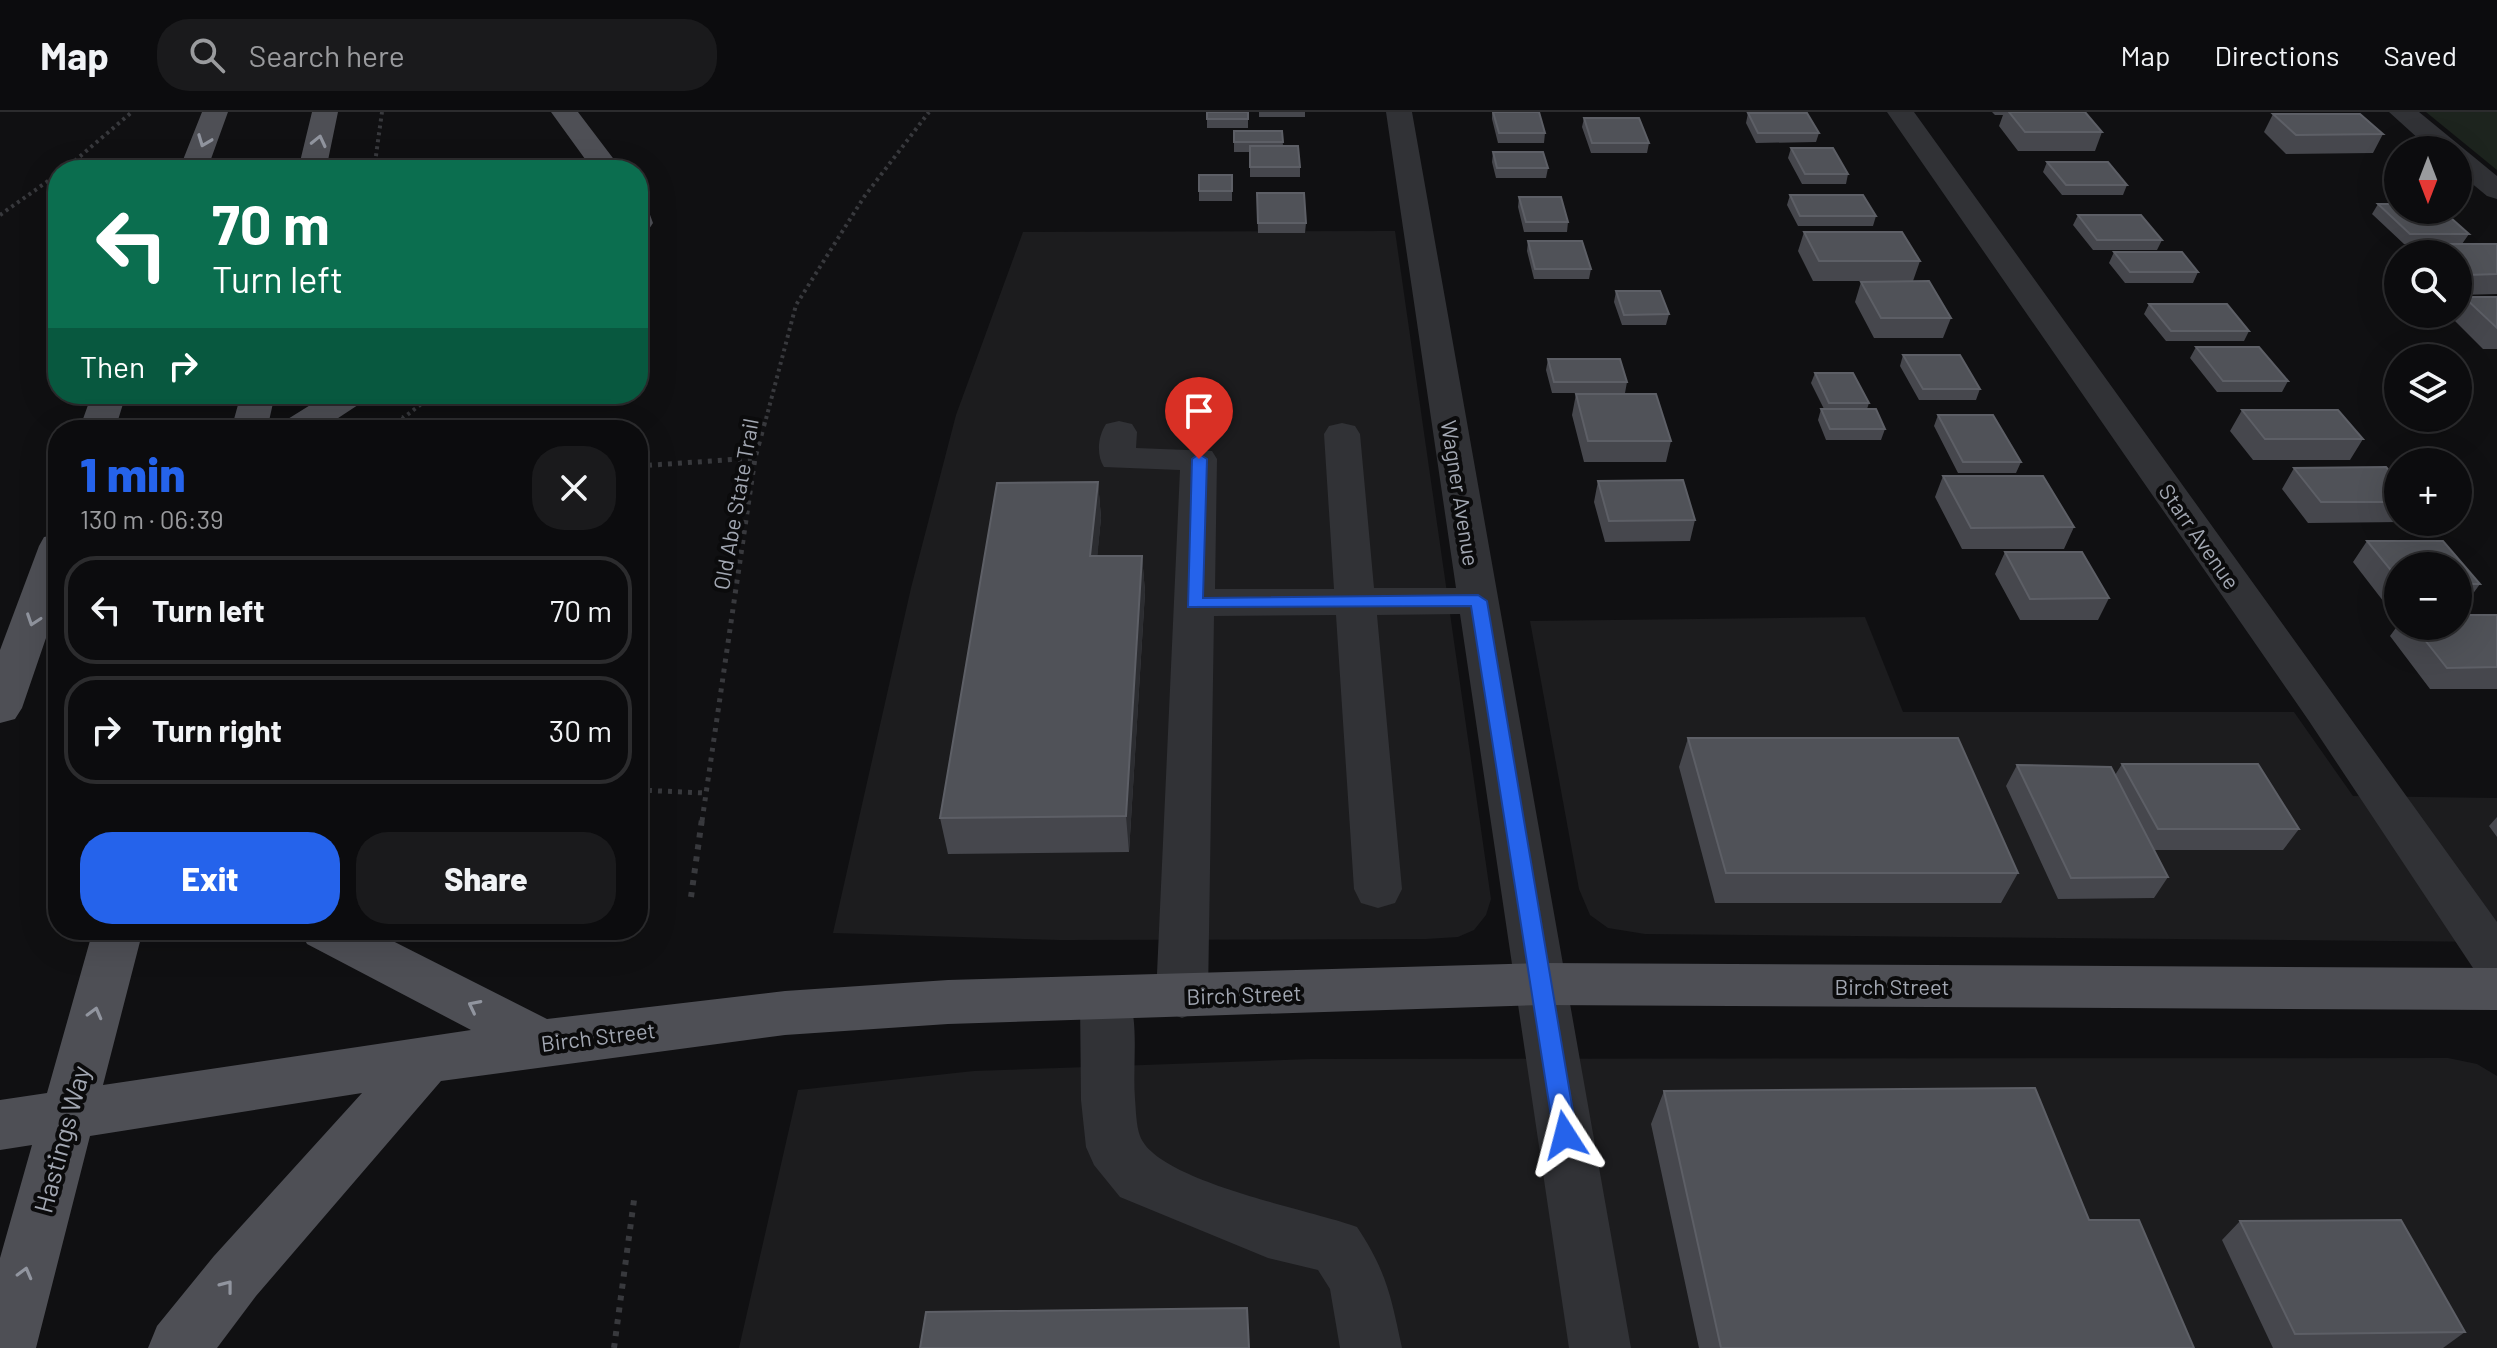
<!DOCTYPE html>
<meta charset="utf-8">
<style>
:root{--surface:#0c0c0e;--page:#1a1a1c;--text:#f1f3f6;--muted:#9a9b9e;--line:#2c2c2e;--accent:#2563eb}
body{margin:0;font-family:Barlow,sans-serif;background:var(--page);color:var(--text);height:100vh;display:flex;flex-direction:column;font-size:30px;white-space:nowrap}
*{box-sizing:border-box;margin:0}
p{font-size:26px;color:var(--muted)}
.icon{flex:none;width:44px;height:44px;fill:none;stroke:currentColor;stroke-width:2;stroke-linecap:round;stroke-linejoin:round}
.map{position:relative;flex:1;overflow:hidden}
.side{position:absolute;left:48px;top:308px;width:600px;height:520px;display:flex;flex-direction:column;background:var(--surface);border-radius:32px;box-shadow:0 8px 32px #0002,0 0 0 2px var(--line)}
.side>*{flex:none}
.guide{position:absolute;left:48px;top:48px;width:600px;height:244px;border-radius:32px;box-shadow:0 8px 32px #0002,0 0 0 2px var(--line);background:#0b6e4f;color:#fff;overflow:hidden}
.needle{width:52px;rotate:180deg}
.fabs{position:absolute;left:2384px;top:24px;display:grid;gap:16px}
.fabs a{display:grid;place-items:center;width:88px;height:88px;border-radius:50%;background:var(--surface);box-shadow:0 8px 32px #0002,0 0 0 2px var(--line);font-size:40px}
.pin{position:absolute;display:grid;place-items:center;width:68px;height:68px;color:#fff;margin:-82px -34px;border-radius:50% 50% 50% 0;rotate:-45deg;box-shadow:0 0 8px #0007}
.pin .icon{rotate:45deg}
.me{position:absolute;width:88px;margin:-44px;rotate:351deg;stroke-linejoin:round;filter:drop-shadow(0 0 6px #0008)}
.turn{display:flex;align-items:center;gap:28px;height:168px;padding:0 32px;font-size:36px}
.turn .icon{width:104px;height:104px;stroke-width:2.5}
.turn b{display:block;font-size:56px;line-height:68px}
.then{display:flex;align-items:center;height:76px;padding:0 32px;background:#0003;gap:16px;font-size:30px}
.round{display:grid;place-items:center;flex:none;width:84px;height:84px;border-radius:32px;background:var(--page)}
.headline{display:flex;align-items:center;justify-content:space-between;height:136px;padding:0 32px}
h1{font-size:48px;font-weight:800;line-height:60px;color:var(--accent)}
.button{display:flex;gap:16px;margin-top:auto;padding:16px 32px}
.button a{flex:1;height:92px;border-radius:32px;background:var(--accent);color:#fff;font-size:32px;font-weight:800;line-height:92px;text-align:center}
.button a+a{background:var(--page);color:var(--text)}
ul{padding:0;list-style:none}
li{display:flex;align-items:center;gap:24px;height:108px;margin:0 16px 12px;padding:0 16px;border:4px solid var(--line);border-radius:32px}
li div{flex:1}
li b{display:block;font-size:30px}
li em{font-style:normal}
header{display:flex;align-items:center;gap:48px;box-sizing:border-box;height:112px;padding:0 40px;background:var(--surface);border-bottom:2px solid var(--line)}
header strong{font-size:38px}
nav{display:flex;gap:44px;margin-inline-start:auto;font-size:28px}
.search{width:560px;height:72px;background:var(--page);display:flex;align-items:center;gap:20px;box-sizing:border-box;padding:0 28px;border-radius:32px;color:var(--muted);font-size:30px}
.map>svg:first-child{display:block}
.built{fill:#1c1c1e}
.green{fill:#1d241e}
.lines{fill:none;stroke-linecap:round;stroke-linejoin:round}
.path-far2{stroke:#38393d;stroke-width:4;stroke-dasharray:3 4;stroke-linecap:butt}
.path-far1{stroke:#38393d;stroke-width:5;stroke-dasharray:4 6;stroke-linecap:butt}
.path{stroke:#38393d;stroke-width:6;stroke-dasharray:5 7;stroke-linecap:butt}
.minor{fill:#313236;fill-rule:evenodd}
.major{fill:#4e4f55;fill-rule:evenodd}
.wall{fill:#46474d}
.shaded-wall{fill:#2c2d31}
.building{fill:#505258;stroke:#5d5f66;stroke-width:2}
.oneway{stroke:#91959f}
.route{fill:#2563eb;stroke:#184099;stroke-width:2}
.labels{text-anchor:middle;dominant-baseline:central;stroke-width:8;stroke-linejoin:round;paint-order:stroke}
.street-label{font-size:22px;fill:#a2a7b2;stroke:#0b0b0c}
.near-street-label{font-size:26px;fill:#a2a7b2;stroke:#0b0b0c}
</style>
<header>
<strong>Map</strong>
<div class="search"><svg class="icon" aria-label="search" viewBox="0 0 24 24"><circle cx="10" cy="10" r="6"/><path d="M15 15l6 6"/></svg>Search here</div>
<nav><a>Map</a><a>Directions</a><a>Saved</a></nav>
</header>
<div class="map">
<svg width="2497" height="1236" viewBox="0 0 2497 1236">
<rect width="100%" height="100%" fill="#101012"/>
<path class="built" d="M1395,119l96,668 -5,16 -12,15 -16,7 -32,2 -366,1 -227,-7 78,-345 45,-173 67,-183z
M1865,505l38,95h391l59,84 144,2v144l-852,-8 -37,-6 -18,-13 -11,-26 -49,-268z
M2448,946l29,6 20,12v272h-1758l59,-258 176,-19 337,-12z"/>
<path class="green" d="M2426,0h71v58z"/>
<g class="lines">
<path class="path-far2" d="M64,58l68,-58
M374,58l8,-58
M0,103l58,-41
M402,307l32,-25
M766,307l30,-114 68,-108 65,-85"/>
<path class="path-far1" d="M387,318l17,-13
M638,354l117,-8
M638,678l68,3
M702,709l53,-363 11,-41"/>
<path class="path" d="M691,785l11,-78
M614,1236l20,-148"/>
<path class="minor" d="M1386,0h26l219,1236h-62l-109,-734 -83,1 25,274 -7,14 -17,5 -17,-5 -7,-14 -18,-274 -122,1 -6,380 -8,15 -18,7 -18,-7 -8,-15 24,-526 -76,-3c-8,-12 -6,-31 2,-43l13,-3 13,3 5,8 -1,16 76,3 5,8 -2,130h119l-10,-155 5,-8 13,-3 13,3 5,8 14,154h82z
M1887,0h27l583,810v61l-18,-6 -170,-256z
M2389,0h30l78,64v23l-10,-3 -29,-24v-22h-27z
M1106,865l18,7c17,33 8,78 11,115 1,11 1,26 5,37 17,46 172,74 217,91 30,45 34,70 45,121h-62l-10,-59 -12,-19 -50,-12 -148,-61 -26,-32 -8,-18 -5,-47 -1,-101 8,-15z"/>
<path class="major" d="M202,0h26l-21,58h-28z
M312,0h26l-12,58h-28z
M551,0h27l44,58h-29z
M638,97l11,3 4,11 -4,6 -11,3z
M92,282h34l-11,36h-36z
M241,282h34l-8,36h-36z
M328,282h41l-5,7 -44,29h-42l5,-8z
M58,422v69l-36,105 -7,11 -15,4v-73l39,-104 5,-9z
M93,818h50l-40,155 368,-55 -164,-86 -7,-14h71l176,89 238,-28 163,-11 592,-17 957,5v42l-957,-5 -592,19 -163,11 -344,46 -185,215 -39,52h-69l9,-22 57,-70 148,-163 -272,43 -54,212h-36v-90l32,-113 -32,5v-50l47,-7z"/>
</g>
<path class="wall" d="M1207,0h41v16h-41z
M1259,0h46v5h-46z
M1492,0h47l6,21 -1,10h-46l-6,-24z
M1992,0h93l17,20 -7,19h-77l-19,-25 4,-11h-8z
M1748,1l71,20 -3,9 -60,1 -10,-20z
M2273,2l110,20 -10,19 -87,1 -22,-22z
M1584,6l65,25 -2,10h-56l-9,-26z
M1234,19h48l1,15 17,21v10h-50v-25h-16z
M1791,36l57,26 -2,10h-44l-14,-26z
M1493,40l55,16 -2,10h-50l-4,-16z
M2047,50l80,23 -4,10h-61l-19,-23z
M1232,63v26h-33v-10z
M1257,81l49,30 -1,10h-47z
M1790,83l86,21 -3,10h-75l-11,-21z
M1519,85l49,25 -1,10h-43l-6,-25z
M2378,92l91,30 -7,10h-58l-32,-30z
M2078,103l84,25 -5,10h-64l-20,-25z
M1804,120l116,29 -7,20h-100l-15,-30z
M1528,129l63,28 -2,10h-55l-7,-28z
M2435,132h62v50l-39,1v-41h-28z
M2114,140l84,20 -5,11h-68l-16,-20z
M1861,170l90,36 -8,20h-69l-19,-36z
M1616,179l53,23 -3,11h-44l-8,-23z
M2464,185h33v52h-14l-32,-32 2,-3h5v-8z
M2149,192l100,27 -5,10h-78l-22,-27z
M2196,235l92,34 -6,11h-65l-27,-34z
M1903,243l77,34 -4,11h-57l-19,-34z
M1548,247l79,23 -2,11h-73l-6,-23z
M1815,261l54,30 -2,6 18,20 -4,11h-55l-8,-20 3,-11h3l-13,-26z
M1576,282l95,47 -5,21h-82l-12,-47z
M2242,298l121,29 -13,21h-97l-23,-29z
M1938,303l83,47 -5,11h-58l-24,-47z
M2294,356l104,13v41h4l-94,1 -26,-34z
M1943,364l131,51 -10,22h-102l-27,-52z
M1598,369l97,39 -5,21 -85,1 -11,-40z
M1098,370l3,36 -4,38h45l3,36 -16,260 -181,2 -8,-36z
M2367,429h76l37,43 -16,22h-6v-40h-60v40h-11l-34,-44z
M2005,440l104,46 -11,22h-78l-25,-46z
M2497,503v74h-67l-40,-53 8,-11v1h60z
M1688,626l330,135 -17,30h-286l-36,-136z
M2122,652l177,65 -16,21h-129l14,27 -14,21 -96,1 -52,-113 11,-21 98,10z
M2497,705v20l-8,-11z
M1664,979l425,129 105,128h-495l-48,-224z
M2240,1109l225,111 -22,16h-170l-51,-108z"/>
<path class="shaded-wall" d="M1098,370l3,36 -7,74 -4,-36z
M1142,444l3,36 -16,260 -3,-36z"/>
<path class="building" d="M1207,0h41v7h-41z
M1493,0h46l6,21h-46z
M2009,0h76l17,20h-77z
M1748,1h59l12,20h-61z
M2273,2h87l23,20 -87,1z
M1584,6h55l10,25h-57z
M1234,19h48l1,11h-49z
M1250,34h48l2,21h-50z
M1791,36h42l15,26h-43z
M1493,40h50l5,16h-51z
M2047,50h61l19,23h-61z
M1199,63h33v16h-33z
M1257,81h47l2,30h-48z
M1790,83h73l13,21h-76z
M1519,85h42l7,25h-42z
M2378,92h20v6h44l27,24h-59z
M2078,103h63l21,25h-65z
M1804,120h98l18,29h-101z
M1528,129h54l9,28h-56z
M2435,132h62v30l-29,1 -10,-10v-11h-12z
M2114,140h68l16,20h-68z
M1929,169l22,37h-70l-20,-36z
M1616,179h44l9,23 -45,1z
M2464,185h33v31z
M2149,192h78l22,27h-78z
M2196,235h63l29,34h-65z
M1903,243h57l20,34h-57z
M1548,247h72l7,23h-73z
M1815,261h38l16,30h-40z
M1576,282h80l15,47h-83z
M1821,297h55l9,20h-55z
M2242,298h96l25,29h-98z
M1938,303h55l28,47h-58z
M2386,355l12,14v21h-77l-27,-34z
M1943,364h100l31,51 -103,1z
M1683,368l12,40 -86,1 -11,-40z
M1098,370l-8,74h52l-16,260 -186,2 57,-335z
M2367,429h76l37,43h-22v-18h-60v13z
M2005,440h77l27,46 -79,1z
M2458,503h39v52l-50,1 -33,-42h44z
M1688,626h270l60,135h-292z
M2122,652h136l41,65h-141z
M2017,653l94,2 57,110 -97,1z
M2035,976l54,132h50l55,128h-473l-57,-257z
M2401,1108l64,112 -170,2 -55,-113z
M1247,1196l2,40h-329l6,-36z"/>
<defs><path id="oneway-chevron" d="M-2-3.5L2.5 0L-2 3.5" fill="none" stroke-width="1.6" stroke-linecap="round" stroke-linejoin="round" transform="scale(2)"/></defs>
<g class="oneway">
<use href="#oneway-chevron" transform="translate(204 29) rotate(111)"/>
<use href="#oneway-chevron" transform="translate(319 29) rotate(-77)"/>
<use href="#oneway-chevron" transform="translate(33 508) rotate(109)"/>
<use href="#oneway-chevron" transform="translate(474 894) rotate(-153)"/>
<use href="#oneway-chevron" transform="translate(95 901) rotate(-75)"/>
<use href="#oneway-chevron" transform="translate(25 1161) rotate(-75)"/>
<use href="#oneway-chevron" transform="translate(227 1174) rotate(-52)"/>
</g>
<path class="route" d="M1199,342l8,5 -4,139 275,-3 9,6 90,534 -4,8 -8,3 -8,-3 -3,-8 -83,-529 -283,1 4,-148z"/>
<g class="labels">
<g class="street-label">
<text transform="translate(1461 381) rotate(81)">Wagner Avenue</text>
<text transform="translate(735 392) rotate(-80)">Old Abe State Trail</text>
<text transform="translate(2200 424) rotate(55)">Starr Avenue</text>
<text x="1892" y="874">Birch Street</text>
<text transform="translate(1244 882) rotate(-2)">Birch Street</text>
<text transform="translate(598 924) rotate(-7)">Birch Street</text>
</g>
<g class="near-street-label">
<text transform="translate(61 1027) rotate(-75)">Hastings Way</text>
</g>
</g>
</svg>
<div class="fabs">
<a><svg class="needle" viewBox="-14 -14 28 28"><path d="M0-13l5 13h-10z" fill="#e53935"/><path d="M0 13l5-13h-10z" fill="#9a9b9e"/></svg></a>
<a><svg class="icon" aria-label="search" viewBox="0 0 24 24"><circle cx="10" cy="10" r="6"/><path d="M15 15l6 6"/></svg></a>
<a><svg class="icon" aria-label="layers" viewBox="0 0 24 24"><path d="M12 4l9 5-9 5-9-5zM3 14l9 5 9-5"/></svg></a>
<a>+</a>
<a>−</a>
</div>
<div class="pin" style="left:1199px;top:347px;background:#d93025"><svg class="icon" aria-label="arrive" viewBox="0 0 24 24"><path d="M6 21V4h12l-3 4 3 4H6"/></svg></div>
<svg class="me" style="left:1565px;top:1023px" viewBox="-20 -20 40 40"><path d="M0-17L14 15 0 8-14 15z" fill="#2563eb" stroke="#fff" stroke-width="4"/></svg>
<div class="guide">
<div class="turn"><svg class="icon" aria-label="left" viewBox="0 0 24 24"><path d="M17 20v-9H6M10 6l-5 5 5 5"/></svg><div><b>70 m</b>Turn left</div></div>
<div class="then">Then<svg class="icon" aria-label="right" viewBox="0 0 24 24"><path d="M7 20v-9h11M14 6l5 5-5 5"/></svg></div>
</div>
<section class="side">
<div class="headline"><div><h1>1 min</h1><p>130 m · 06:39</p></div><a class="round"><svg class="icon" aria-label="close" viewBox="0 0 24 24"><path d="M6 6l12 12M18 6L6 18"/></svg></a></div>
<ul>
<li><svg class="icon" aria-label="left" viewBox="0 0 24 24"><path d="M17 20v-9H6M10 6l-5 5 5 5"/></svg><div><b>Turn left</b></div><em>70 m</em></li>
<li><svg class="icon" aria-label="right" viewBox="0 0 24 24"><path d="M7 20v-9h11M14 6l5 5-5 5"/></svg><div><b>Turn right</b></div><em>30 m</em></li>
</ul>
<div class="button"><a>Exit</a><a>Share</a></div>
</section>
</div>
